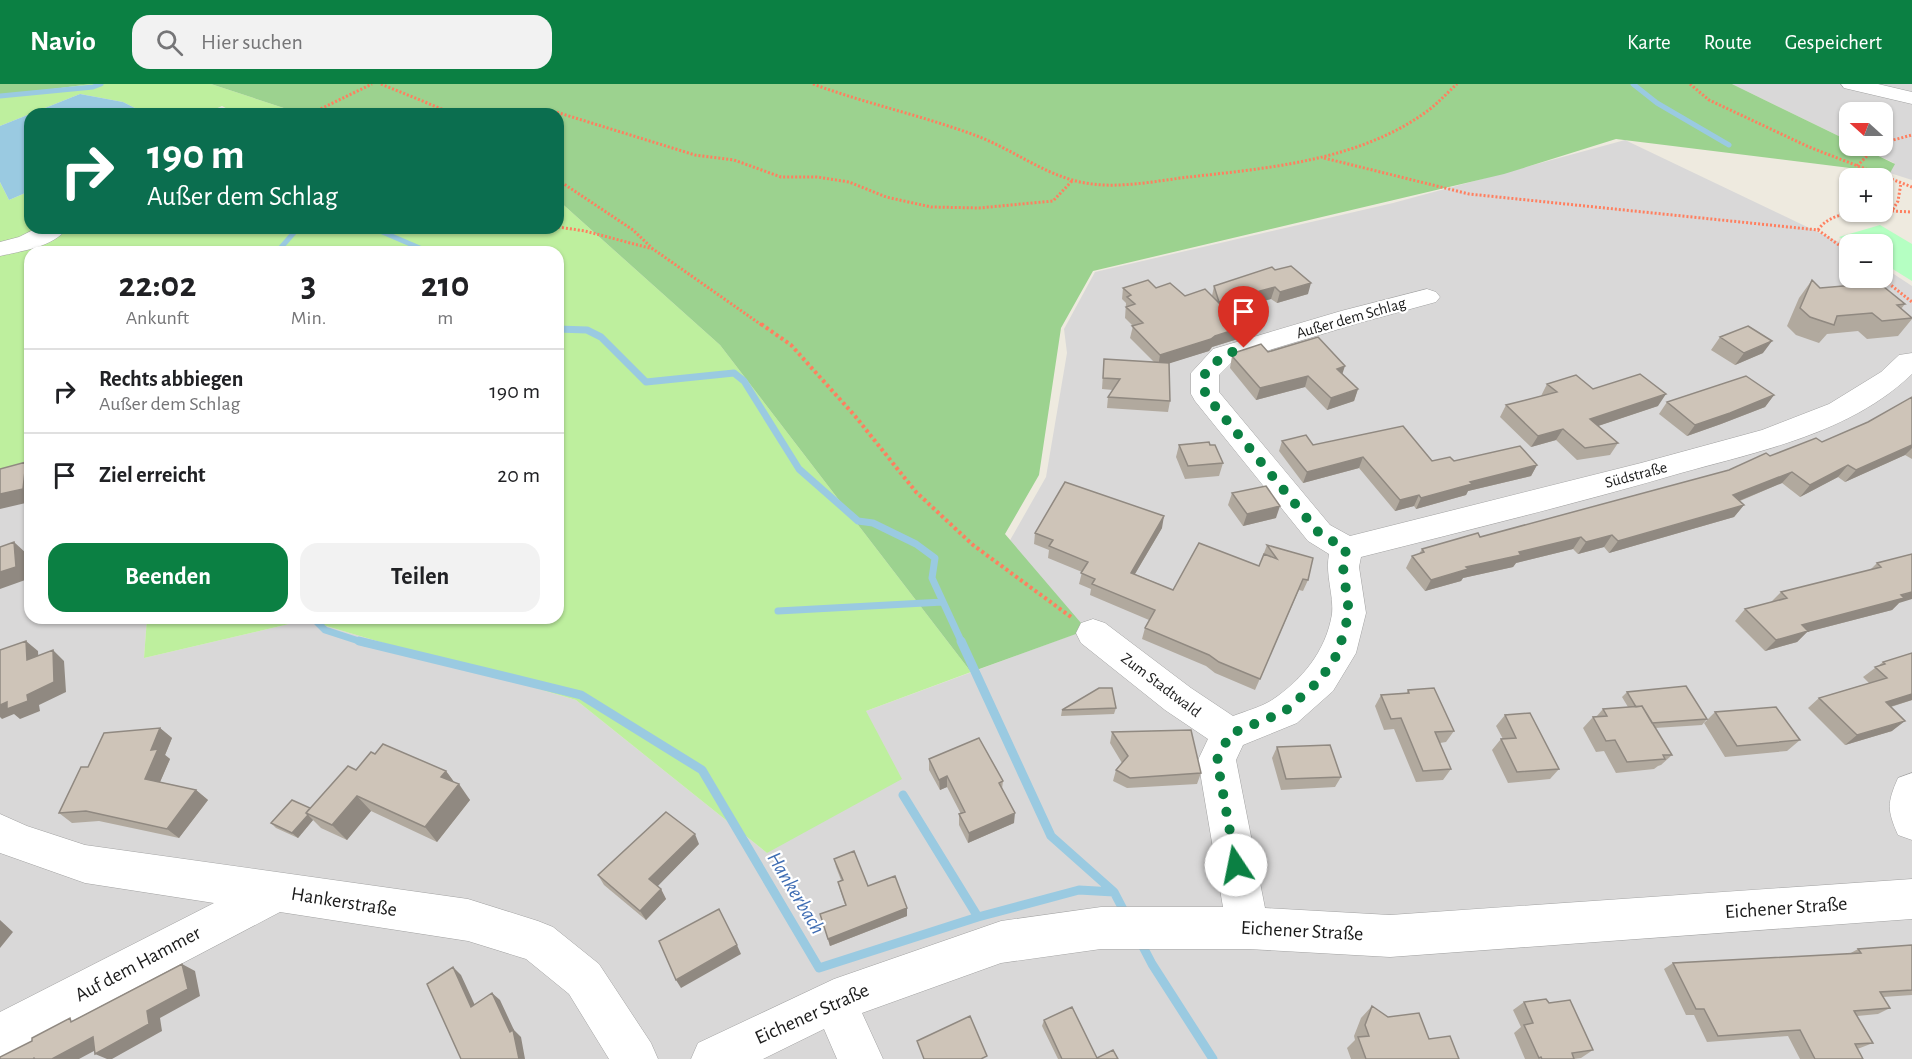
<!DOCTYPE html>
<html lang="de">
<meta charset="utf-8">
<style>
:root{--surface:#fff;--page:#f2f2f2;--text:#202124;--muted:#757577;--line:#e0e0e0;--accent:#0b8043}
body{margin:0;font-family:"Alegreya Sans",sans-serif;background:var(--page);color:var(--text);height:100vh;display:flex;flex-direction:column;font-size:22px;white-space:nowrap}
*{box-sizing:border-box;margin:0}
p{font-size:20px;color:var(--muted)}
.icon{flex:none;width:33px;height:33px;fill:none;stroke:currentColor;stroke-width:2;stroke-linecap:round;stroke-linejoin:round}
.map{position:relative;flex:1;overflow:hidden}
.sheet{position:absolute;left:24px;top:162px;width:540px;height:378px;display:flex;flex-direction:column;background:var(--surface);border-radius:18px;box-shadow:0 2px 4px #0004}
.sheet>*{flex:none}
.hud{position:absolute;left:24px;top:24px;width:540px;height:126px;border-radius:18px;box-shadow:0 2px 4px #0004;background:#0b6e4f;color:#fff;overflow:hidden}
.needle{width:39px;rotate:291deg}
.controls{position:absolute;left:1839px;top:18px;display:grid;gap:12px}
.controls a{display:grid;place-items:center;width:54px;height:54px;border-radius:12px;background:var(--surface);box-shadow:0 2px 4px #0004;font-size:30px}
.pin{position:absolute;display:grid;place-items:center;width:51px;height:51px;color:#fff;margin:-62px -26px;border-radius:50% 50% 50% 0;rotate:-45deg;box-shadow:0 0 6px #0007}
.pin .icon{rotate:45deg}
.me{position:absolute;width:66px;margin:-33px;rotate:349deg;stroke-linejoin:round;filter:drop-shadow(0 0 4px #0008)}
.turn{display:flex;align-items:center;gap:21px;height:126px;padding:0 24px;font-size:27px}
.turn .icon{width:78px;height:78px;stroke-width:2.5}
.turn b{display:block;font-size:42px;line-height:51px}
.eta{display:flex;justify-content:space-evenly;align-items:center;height:102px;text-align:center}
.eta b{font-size:36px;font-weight:700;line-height:42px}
.button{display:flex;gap:12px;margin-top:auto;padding:12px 24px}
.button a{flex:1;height:69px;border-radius:18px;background:var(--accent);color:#fff;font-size:24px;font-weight:700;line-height:69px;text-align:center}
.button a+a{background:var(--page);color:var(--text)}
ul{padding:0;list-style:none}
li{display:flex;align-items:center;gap:18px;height:84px;padding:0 24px;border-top:2px solid var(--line)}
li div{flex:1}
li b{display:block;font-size:22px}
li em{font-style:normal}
header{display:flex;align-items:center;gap:36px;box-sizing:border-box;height:84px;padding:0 30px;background:var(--accent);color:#fff}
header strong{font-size:28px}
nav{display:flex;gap:33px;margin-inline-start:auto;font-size:21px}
.search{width:420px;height:54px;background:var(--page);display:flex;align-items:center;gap:15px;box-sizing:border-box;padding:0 21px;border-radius:18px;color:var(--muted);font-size:22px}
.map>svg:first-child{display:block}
.residential{fill:#d9d8d8}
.grass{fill:#beef9e}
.forest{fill:#9cd28f}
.park{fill:#b5ffc2}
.water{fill:#9acae1}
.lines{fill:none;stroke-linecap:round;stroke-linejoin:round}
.stream-far2{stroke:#9acae1;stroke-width:5}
.stream-far1{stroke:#9acae1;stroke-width:7}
.stream{stroke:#9acae1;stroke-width:9}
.minor-casing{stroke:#a2a2a2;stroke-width:1}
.path-far1{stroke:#ff7f5f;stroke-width:3;stroke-dasharray:2 2;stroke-linecap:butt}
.path{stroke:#ff7f5f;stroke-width:4;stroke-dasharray:3 3;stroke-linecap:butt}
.minor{fill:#fff;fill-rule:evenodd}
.wall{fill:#b1a99e}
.shaded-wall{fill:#908981}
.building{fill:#cec4b8;stroke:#908981;stroke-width:1.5}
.route{stroke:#0b8043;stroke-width:10;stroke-dasharray:0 18}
.labels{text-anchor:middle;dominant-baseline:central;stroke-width:4.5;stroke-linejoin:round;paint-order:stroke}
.street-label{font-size:16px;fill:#1b1b1b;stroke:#fff}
.near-street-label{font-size:20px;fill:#1b1b1b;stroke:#fff}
.near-water-label{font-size:21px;font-style:italic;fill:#3f6db3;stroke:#fff}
</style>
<header>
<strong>Navio</strong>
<div class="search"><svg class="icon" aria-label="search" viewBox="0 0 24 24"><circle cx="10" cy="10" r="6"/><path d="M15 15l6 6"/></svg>Hier suchen</div>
<nav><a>Karte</a><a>Route</a><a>Gespeichert</a></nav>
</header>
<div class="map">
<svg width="1912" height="975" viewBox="0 0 1912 975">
<rect width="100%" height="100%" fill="#eeeadf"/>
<path class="residential" d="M1732,0h180v96l-22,-7 4,-10 -36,-17h24v-34h-32l-1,29z
M1625,56l224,107 1,31h32l1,-11 29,19v773h-1912v-583l30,-8v150h117l-3,40 162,-38 270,80 191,153 99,-142 220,-81 -77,-88 37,-65 21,-124 -3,-24 31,-57 298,-69z"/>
<path class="grass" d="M91,0h120l91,30h-65l-15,-8 -18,8h-57l-24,-12 -43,-8 -80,32v-30z
M0,98l9,18 21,-9v37h15l-45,17z
M558,116l162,145 251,327 -105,39 36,68 -135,74 -191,-153 -270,-80 -162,38 3,-40h411v-366h-528v216l-30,8v-222l66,-26h492z"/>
<path class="forest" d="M0,0h91l-91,12z
M211,0h1521l117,57 1,5h8l37,18 -5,9 -274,-34 -112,35 -411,97 -32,57 -22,147 -34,59 82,96 -116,42 -251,-327 -162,-145v-86h-256z"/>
<path class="park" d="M1880,141l32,19v37l-29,-18 -1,-19h-30l-13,-7z"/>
<path class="water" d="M80,10l43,8 24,12h-117v77l-21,9 -9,-18v-56z"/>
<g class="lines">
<path class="stream-far2" d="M1633,0l24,19 72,42
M0,12l93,-9 8,-3
M373,144l56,24
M277,168l21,-24"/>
<path class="stream-far1" d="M558,245l29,1 14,7 45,45 88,-9 10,8 55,88 59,52 15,2 43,21 19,14 -3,20 30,65
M778,527l165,-9
M313,534l12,12 40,13"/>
<path class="stream" d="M359,557l222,54 121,75 117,198 159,-51 101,-27 35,2 12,23
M961,557l90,195 63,56
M903,711l75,122
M1140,857l12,23 61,95"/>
<defs>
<path id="minor" d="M1841,0h37l34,8v12l-68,-16z
M37,144h30c-13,19 -46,23 -67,28v-14l19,-5z
M1427,205l9,3 4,5 -4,5 -77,21 -126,38 -14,14v17l111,133 20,11 291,-73 121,-33 67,-26 52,-32 18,-17 13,-2v21c-61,59 -152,77 -231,99 -106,31 -213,57 -320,84l-2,10 7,46 -10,40 -6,10 -17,28 -36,32 -54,22 -7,15 29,148 125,7 522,-36v40l-522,38 -142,-8h-147l-100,14 -139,50 21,46h-46l-13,-30 -61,30h-72l7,-16 136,-64 167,-58 100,-14h122l-25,-147 10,-21 -43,-29 -84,-67 -5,-10 5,-10 12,-4 12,4 86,65 42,28c13,-5 28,-9 39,-16 30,-20 54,-49 60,-86 2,-19 -7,-39 -3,-60l-21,-13 -113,-140 -4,-7v-21l22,-24 128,-38z
M1912,689v67l-14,-5c-11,-25 -11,-32 0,-57z
M0,730l27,12 58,19 383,54 70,22 15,6 46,37 52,79 7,16h-49l-40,-65 -43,-35 -58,-18 -188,-29 -280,147v-47l214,-109 -129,-20 -82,-29 -3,-1z"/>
</defs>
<use href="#minor" class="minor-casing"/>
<path class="path-far1" d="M381,0l73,30
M813,0c54,20 111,32 164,52 37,14 69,40 108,47 34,6 70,-2 104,-6 81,-9 174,-17 241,-68 10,-8 18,-17 27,-25
M1690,0l19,16 100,47 103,40
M310,30l62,-30
M509,30l47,-2 139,43 39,5 47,17h36l32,5 37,15 45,10 48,1 74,-7 19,-20
M1882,59l30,-8
M1324,74l145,36 349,36 32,23
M1857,82l20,-20
M558,96l75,50 19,18
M1882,127h10l6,-10 3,-18
M1892,127l20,1
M558,143l27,4 68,18 110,77
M1818,146c12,-18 39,-18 59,-18
M1882,194l30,24"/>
<path class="path" d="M761,240l30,21 64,71 61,76 57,53 98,72"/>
<use href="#minor" class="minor"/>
</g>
<path class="wall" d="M1275,186l33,24 -31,9 -6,-4 -44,12 14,27 -29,9 -3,4 -40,12 1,38 -2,11 -61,-4 1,-11 5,-7 -11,-1 2,-30 50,3 -24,-24 3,-12 -8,-8 1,-15 -4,-4 1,-11h33l29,8h27l2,-10z
M1812,196l8,8 85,16 -4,5 11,9v1l-14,17 -31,3 -9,-8 -31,3 -8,9 -23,-8 -9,-9 12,-28z
M1720,253l43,16 -28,12 -24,-15z
M1268,268l74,22 16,15 -4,12 -27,9 -22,-23 -49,13 -26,-32 2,-12z
M1547,300l46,5 65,17 -60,20 20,17 -8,12 -33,5 -21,-20 -25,7 -31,-30 6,-12 35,-9z
M1774,311l-9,12 -44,17 -34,12 -28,-22 8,-12z
M1912,313v62l-7,-4 -60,27 -7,-5 -38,20 -18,-14 -42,18 4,4 -10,12 -125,36 -5,-6 -26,7 -5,-5 -57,14 -3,4 -50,11 -2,3 -36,10 -19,-23 6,-12 7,-2 3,-5 58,-12 249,-67 41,-14 52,-14 46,-20z
M1282,357l150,20 105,4 -6,11 -63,15 -2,4 -50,14 -2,-3 -19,5 -36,-43 -56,15 -24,-32z
M1179,361h31l13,18 -4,13 -34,3 -9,-22z
M1232,409l44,25 -33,8 -15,-21z
M1162,444l-27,46 38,16 86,-24 8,-21 41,35 -5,11 -4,-1 -44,100 -40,-17 -9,-7 -64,-27 3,-11 4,-8 -59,-25 1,-6 -12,-5 3,-12 -34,-14 1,-8 -15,-6 1,-11z
M1912,470l-13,49 -7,7 -85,22 -10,10 -32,9 -30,-30 10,-12 26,-7 10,-10 89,-22 7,-7z
M1912,569v47l-21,7 1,24 -47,14 -37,-37 11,-10 50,-15 -6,-6 20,-15z
M1408,606l46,41 -8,11 -6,1 11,26 -8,11 -27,2 -22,-53 -10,1 -9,-24 6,-11 25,-1z
M1627,608l80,27 -5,6 -47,3 17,27 -11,10 -3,1 -4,3 -38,4 -12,-22 -8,1 -13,-24 10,-11h3l7,-8 25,-2 -6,-10z
M1116,624l-2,6 -53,2 1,-6z
M1715,628l85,28 -13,11 -62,6 -21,-34z
M1505,631l54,54 -9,10 -42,4 -16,-33 9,-11h2l-7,-13z
M160,644l12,10 -7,17 5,4 -10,23 36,8 12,10 -29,38 -80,-17 -27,2 -13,-10 29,-46z
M1112,648l89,41 -4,11 -70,4 -14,-7 3,-11 6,-7 -12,-20z
M1277,663l64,30 -6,10 -54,3 -9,-32z
M929,675l74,22 -1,8 12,34 -46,20 -9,-18v-11h2l-14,-27 -7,3 -11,-20z
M356,686l90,1 8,11 16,18 -33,42 -66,-31 -24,29 -26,-12 -8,-8 -15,18 -22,-10 -5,-5 39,-15z
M699,760l-42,42 4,3 5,10 -20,21 -42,-35 -6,-10z
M834,775l34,27 39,22v8l-77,30 -10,-32 25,-9 -5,-15 -2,-8 3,-2 -5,-13z
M1912,861v50l-29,2 7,11 -12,6 -21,2 16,27 -13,5 -3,1 6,10h-63l-12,-23 -81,6 -13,-27h-8l-22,-46 9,-6 176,-9 9,-5z
M1524,918l25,1 44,47 -12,8 -7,1h-49l-11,-26 7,-6 -8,-17z
M1372,922l16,11 41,22 30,20h-108l-4,-11 8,-8 -1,-4 7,-18z
M1044,936l53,38 21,1h-60l-16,-33z"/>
<path class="shaded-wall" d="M1311,199l-3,11 -31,9 3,-11z
M1275,203l-4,12 -55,14 3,-11z
M1243,243l-2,11 -29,9 -3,4 -51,16 2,-12 55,-19z
M1772,257l-9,12 -28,12 9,-12z
M1345,282l-4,12 -4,-9z
M1308,292l-3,11 -49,13 4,-12z
M1358,305l-4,12 -27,9 4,-12z
M1666,310l-8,12 -75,25 7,-12z
M1774,311l-9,12 -44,17 -34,12 8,-11z
M1563,345l-7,11 -25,7 7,-11z
M1912,361v3l-7,7 -60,27 11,-12z
M1363,373l-4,11 -56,15 4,-11z
M26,378l4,4v36l-30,7v-15z
M1537,381l-6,11 -63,15 -2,4 -50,14 5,-11 49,-16z
M1848,381l-10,12 -38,20 10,-12z
M1792,388l-10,11 -58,24 9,-12z
M1419,411l-5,11 -19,5 5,-11z
M1744,421l-10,12 -125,36 9,-12z
M1280,422l-4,12 -33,8 4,-12z
M1164,432l-2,12 -33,56 2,-11z
M1612,451l-8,12 -26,7 8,-12z
M1581,453l-8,12 -57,14 -3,4 -50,11 -2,3 -36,10 6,-11 35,-13 53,-15z
M14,458l13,12 1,25 -28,10v-17z
M1912,508v7l-13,4 -7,7 -85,22 -10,10 -32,9 11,-11 26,-15z
M26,557l12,10 1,19 -12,-10z
M53,566l11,11 2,31 -27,13 1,6 -20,8 -6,-5 -12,5 -2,-2v-12l27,-10z
M1912,610v6l-39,12 13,-10z
M1905,637l-13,10 -47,14 12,-10z
M160,644l12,10 -7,17 5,4 -13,30 -12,-10 6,-29z
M446,687l11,15 2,-2 11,16 -33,42 -12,-15 16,-50z
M947,692v11l-7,3 -1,-10z
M196,706l12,10 -29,38 -12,-9z
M357,712l14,15 -24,29 -15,-15z
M1015,729l-1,10 -46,20 1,-10z
M308,731l5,5 -15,18 -6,-5z
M695,750l4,10 -44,45 -6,-10z
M661,805l5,10 -20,21 -6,-9z
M907,824v8l-77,30 -2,-7z
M0,836l13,12 -13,16z
M737,861l4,9 -60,34 -5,-8z
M182,880l13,7 5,25 -40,22 2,13 -50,28h-5l-12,-5 52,-43z
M453,883l8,8 18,39 -8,-7z
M492,909l8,7 14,30 7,7 4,22h-6l-9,-27z
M93,953l14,7 -28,15h-27z"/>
<path class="building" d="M1291,182l20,17 -31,9 -5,-5 -56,15 -5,-16 58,-19 3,3z
M1148,196l8,8 14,-5 15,13 20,-7 38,38 -28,9 -4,3 -51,16 -28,-29 11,-3 -17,-16 9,-3 -8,-7 4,-2 -8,-7z
M1812,196l8,8 59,-5 26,21 -8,1 15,13 -30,3 -10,-8 -35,3 -3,9 -24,-8 -10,-9z
M1748,242l24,15 -28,12 -24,-16z
M1318,253l27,29 -8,3 21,20 -27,9 -23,-22 -48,12 -28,-32 5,-4 24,-8 7,8z
M1104,275l65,4 1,38 -62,-4 12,-18 -17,-1z
M1640,290l26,20 -76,25 28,24 -33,5 -22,-19 -25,7 -32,-31 51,-13 -10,-8 29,-9 17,14z
M1746,292l28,19 -44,18 -35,12 -28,-23z
M1912,313v48l-56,25 -8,-5 -38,20 -18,-13 -59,23 11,10 -126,36 -6,-6 -26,7 -5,-5 -62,15 2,3 -55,12 2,2 -37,11 -19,-24 12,-4 -2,-3 56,-16 2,4 249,-67 37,-17 4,3 46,-18 6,4 46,-20z
M1403,342l29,35 18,-4 4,4 66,-15 17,19 -67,17 2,2 -51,14 -2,-3 -19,5 -37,-43 -56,15 -25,-31 24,-6 7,10z
M1209,358l1,3h5l8,18 -35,3 -9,-21z
M26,378l-3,27 -23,5v-25z
M1065,398l99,34 -33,57 42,17 26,-47 60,23 5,-12 13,5 -10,-14 46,13 -5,22 -5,-1 -43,100 -41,-17 -10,-7 -64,-27 10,-18 -63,-26 3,-5 -14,-6 7,-11 -39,-16 4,-6 -18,-7z
M1266,402l14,20 -33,8 -15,-21z
M14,458l2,25 -16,5v-25z
M1912,470v38l-11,3 3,3 -102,27 6,6 -32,9 -31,-31 42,-11 -6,-6 100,-25 -4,-4z
M26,557l1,19 26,-10 1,32 -27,13 1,6 -21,8v-7l-7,3v-55z
M1912,569v41l-26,8 19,19 -48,14 -38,-37 68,-20 -12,-11 10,-3 -2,-2z
M1686,602l21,33 -55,4 -10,-17 -6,1 -9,-15z
M1099,604h13l4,20 -54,2z
M1434,604l20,43 -19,1 16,37 -28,2 -22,-53 -10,1 -10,-24 28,-2 -1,-3z
M1642,622l30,49h-9l2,4 -38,3 -12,-22 -9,1 -13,-24 14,-1 -4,-7z
M1776,623l24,33 -63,6 -22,-34z
M1530,629l29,56 -42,3 -16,-33 15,-1 -11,-23z
M160,644l-9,22 7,-1 -13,30 51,11 -29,39 -81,-18 -27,2 22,-46h7l16,-34z
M1191,646l10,43 -71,5 -14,-8 12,-14 -16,-24z
M979,654l24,43 -4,2 16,30 -46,20 -10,-19 6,-2 -18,-36 -8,4 -10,-21z
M383,660l63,27 -5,6 18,7 -34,43 -68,-31 -25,29 -26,-12 42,-47 8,4 15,-18 4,2z
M1330,661l11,32 -55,2 -9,-32z
M292,716l18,8 -4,5 2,2 -16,18 -21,-10z
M666,728l29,22 -46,45 12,10 -21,22 -42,-36z
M854,767l14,35 27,-10 12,32 -79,31 -8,-25 26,-9 -8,-23 5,-2 -9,-21z
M719,825l18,36 -61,35 -17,-39z
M1912,861v45l-32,2 10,16 -36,3 19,32 -18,1 8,15h-48l-15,-29 -82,6 -14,-27h-8l-23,-46 188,-10 -3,-4z
M182,880l6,25 -41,22 2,13 -54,30 -2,-17 -41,22h-17l-1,-1 -1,1h-33v-2l32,-16v-3l38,-20 1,4z
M453,883l18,40 21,-14 18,39 3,-2 6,29h-58l-34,-75z
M1546,915l3,4 21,-3 23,50 -21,3 2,6h-32l-1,-2 -2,1 -15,-33 9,-2 -9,-21z
M1372,922l16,11 31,-4 10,26 21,-3 9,23h-93l-8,-22 11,-1 -4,-11z
M1072,923l25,51 16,-8 5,9h-56l-18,-39z
M970,932l17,40 -6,3h-57l-7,-18z"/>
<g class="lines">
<path class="route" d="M1236,781l-19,-105 13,-26 54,-22 36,-32 18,-27 11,-40 -6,-46 3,-18 -27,-16 -114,-139v-20l18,-19 21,-7"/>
</g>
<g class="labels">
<g class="street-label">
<text transform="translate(1351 234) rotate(-16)">Außer dem Schlag</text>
<text transform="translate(1636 391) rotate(-15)">Südstraße</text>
<text transform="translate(1161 601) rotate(37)">Zum Stadtwald</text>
</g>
<g class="near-street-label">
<text transform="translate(344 818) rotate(9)">Hankerstraße</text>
<text transform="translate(1786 824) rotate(-4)">Eichener Straße</text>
<text transform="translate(1302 847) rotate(3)">Eichener Straße</text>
<text transform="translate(138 880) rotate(-28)">Auf dem Hammer</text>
<text transform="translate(812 930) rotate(-24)">Eichener Straße</text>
</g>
<g class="near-water-label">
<text transform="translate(796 809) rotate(59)">Hankerbach</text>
</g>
</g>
</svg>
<div class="controls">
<a><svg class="needle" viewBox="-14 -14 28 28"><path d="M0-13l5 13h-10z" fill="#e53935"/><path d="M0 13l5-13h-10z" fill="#757577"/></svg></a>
<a>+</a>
<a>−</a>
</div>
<div class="pin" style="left:1244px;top:264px;background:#d93025"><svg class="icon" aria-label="arrive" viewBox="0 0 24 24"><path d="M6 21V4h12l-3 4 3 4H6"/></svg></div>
<svg class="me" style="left:1236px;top:781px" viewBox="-20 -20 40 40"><circle r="19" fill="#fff"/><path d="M0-13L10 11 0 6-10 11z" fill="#0b8043"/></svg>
<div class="hud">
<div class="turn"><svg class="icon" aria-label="right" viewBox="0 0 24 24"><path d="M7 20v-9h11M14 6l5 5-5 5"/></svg><div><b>190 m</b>Außer dem Schlag</div></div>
</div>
<section class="sheet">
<div class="eta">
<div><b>22:02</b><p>Ankunft</p></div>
<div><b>3</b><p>Min.</p></div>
<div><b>210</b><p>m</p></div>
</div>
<ul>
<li><svg class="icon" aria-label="right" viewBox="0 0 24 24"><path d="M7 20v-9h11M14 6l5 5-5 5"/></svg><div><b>Rechts abbiegen</b><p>Außer dem Schlag</p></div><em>190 m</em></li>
<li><svg class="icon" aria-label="arrive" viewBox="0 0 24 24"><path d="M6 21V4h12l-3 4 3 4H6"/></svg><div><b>Ziel erreicht</b></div><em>20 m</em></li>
</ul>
<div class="button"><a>Beenden</a><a>Teilen</a></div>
</section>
</div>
